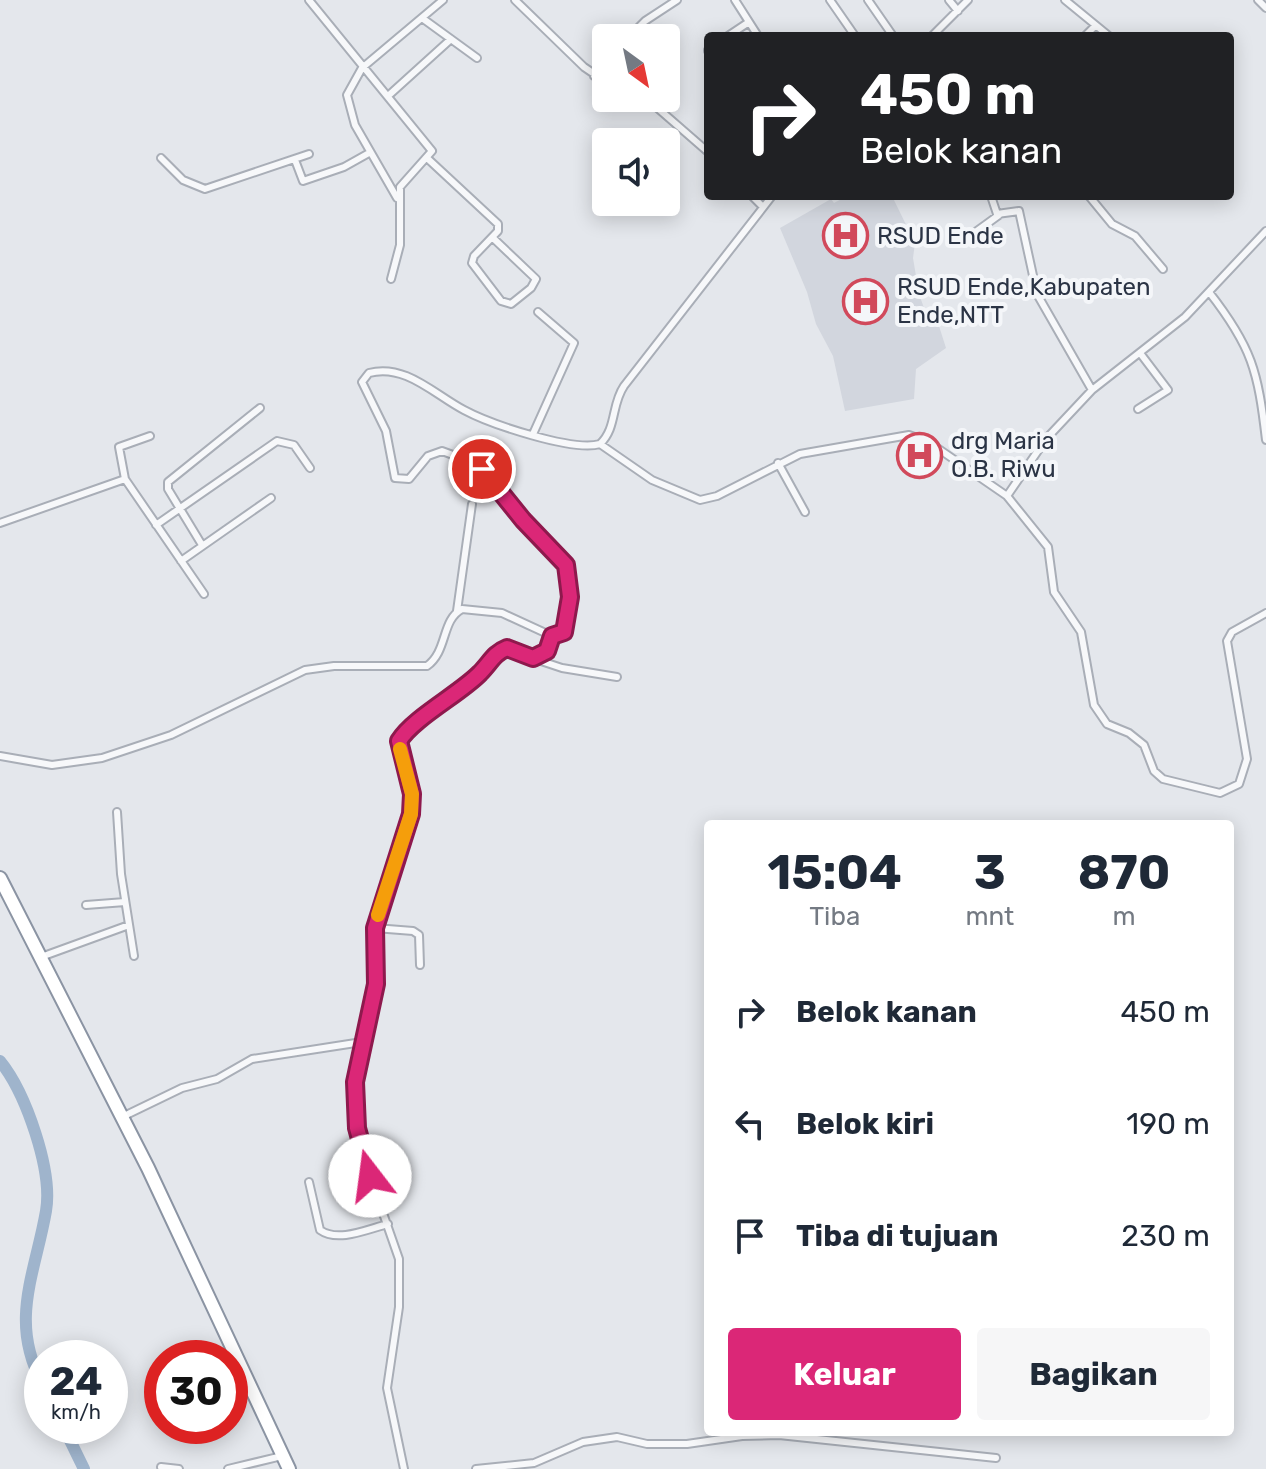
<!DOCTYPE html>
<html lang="id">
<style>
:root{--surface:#fff;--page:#f6f6f7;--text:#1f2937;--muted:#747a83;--accent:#db2777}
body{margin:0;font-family:Rubik,sans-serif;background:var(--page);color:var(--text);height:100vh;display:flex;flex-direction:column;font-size:30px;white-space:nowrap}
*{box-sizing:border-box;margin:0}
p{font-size:26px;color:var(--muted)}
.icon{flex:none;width:44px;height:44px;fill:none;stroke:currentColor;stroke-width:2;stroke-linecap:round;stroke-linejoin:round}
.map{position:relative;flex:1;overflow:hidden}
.sheet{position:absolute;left:704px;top:820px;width:530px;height:616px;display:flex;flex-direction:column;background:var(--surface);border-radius:8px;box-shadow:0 4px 20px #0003}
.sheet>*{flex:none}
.hud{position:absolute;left:704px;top:32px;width:530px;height:168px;border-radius:8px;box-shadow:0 4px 20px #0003;background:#202124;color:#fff;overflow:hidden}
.needle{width:52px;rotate:147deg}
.buttons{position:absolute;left:592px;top:24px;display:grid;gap:16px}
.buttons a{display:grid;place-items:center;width:88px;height:88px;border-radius:8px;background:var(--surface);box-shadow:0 4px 20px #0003;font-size:40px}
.speed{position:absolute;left:24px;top:1340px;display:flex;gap:16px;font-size:40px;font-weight:700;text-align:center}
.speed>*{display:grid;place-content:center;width:104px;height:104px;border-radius:50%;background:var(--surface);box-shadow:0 4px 20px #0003;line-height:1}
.speed small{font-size:20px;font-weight:400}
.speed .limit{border:12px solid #d22;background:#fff;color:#111}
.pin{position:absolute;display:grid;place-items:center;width:68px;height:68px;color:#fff;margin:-34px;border:4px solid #fff;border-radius:50%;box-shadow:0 2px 8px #0007}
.me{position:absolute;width:88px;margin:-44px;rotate:345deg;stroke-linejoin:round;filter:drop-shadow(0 0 6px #0008)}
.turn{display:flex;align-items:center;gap:28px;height:168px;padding:0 24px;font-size:36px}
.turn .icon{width:104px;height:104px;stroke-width:2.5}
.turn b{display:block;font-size:56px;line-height:68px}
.eta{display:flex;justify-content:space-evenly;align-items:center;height:136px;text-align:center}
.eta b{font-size:48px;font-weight:700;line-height:56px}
.button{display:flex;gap:16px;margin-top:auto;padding:16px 24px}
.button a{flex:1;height:92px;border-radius:8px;background:var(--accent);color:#fff;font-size:32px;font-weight:700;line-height:92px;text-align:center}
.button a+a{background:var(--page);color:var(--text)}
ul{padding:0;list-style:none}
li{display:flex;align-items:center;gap:24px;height:112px;padding:0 24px}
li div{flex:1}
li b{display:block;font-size:30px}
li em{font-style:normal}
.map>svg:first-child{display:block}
.built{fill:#d2d6de}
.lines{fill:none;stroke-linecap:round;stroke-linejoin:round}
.river{stroke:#9fb4cc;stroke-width:12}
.street-casing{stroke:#a9aeb7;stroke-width:10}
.highway-casing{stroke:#8b94a3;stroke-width:16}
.street{stroke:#f7f8fa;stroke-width:6}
.highway{stroke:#fff;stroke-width:12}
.route-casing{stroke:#8e194d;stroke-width:20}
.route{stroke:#db2777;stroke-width:14}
.slow{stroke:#f59e0b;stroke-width:14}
.labels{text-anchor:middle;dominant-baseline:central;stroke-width:8;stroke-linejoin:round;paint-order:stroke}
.poi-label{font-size:24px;fill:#2b3445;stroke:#f4f6f9;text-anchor:start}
</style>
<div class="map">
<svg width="1266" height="1469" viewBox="0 0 1266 1469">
<rect width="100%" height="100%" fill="#e4e7ec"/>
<path class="built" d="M847,196h45l23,47 -2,15 6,36 5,14 15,18 7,22 -30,21 -2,30 -69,12 -12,-55 -17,-32 -9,-32 -27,-64 51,-29 3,4z"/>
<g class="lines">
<path class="river" d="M0,1061c26,32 53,110 46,150 -11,63 -37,110 -4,172
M63,1426l21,43"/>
<defs>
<path id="street" d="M309,0l123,151 -32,36v58l-9,34
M515,0l69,67 22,15
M735,0l23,36
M830,0l25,36
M868,0l25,36
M949,0l9,11
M1065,0l44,36
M1258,0l8,8
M422,18l55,40
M728,36l21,-14
M932,36l36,-36
M1085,36l10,-10
M628,38l17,-17 32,-21
M708,51v-1
M594,76l12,-14
M388,96l63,-57
M646,98l62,54
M161,158l22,22 22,9 104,-35
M427,158l71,66v7l-24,25 -2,7 29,38 10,3 20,-16 5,-9 -43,-41
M295,160l8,21 41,-14 25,-14
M752,196l11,11
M991,196l6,18 22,-3 18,83 55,96
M1089,196l23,28 23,12 28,33
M397,198l-42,-73 -8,-30 15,-27 81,-68
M970,236l29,-21
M1209,292c43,55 49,79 57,148
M1138,409l30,-19 -28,-37
M533,434l41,-91 -36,-31
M150,436l-31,11 6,32 79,115
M600,444l52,36 48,20 17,-4 83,-42 109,-19 21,8 77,53 39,-57 46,-49 93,-73 81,-86
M778,463l27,49
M1007,496l41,51 6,45 27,40 13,73 13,19 22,9 15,12 10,26 9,8 57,14 19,-9 8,-25 -20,-118 5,-9 34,-19
M0,523l125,-44
M156,525l121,-84 17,4 16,23
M202,545l-34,-56v-7l92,-74
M181,561l90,-63
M457,611l15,-107
M535,659l27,9 55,9
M0,756l52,9 50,-7 69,-23 134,-65 29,-4h93c21,-15 14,-46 35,-57l40,4 50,23h8l6,-9 4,-30 -4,-32 -43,-45 -37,-47 -14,-11 -30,-11 -14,5 -19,23 -14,-1 -9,-47 -24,-49 7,-9c36,-10 66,22 95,37 26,14 109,42 136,34 17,-16 11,-39 24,-58l148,-190
M117,812l4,62 13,82
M86,905l39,-3
M375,928l38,3 6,4 1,30
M41,957l88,-32
M122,1117l60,-29 35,-9 35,-20 110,-17
M309,1182l11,48c18,13 48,-1 68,-6
M161,1467l18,2
M228,1469l54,-13
M404,1469l-17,-81 12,-81v-48l-29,-83 -16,-71 1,-23 21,-98 -1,-56 36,-114 1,-20 -13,-53c14,-23 62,-49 81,-68 10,-10 14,-20 27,-25 18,6 32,17 44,-3l1,-9
M476,1469l58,-6 49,-21 34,-5 30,7h40l55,-8 37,-1 217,23"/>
<path id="highway" d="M0,878l148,290 141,301"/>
</defs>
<use href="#street" class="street-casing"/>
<use href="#highway" class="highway-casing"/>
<use href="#street" class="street"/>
<use href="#highway" class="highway"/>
</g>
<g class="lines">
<defs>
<path id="route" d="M370,1176l-13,-48 -2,-46 21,-98 -1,-56 36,-114 1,-20 -13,-53c14,-23 62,-48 81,-68 10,-10 14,-20 27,-25l26,10 14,-7 5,-15 12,-4 6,-35 -4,-32 -43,-45 -41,-51"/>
</defs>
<use href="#route" class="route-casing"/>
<use href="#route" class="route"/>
<path class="slow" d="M378,915l33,-101 1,-20 -12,-45"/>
</g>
<defs>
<symbol id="hospital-ring" viewBox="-11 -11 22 22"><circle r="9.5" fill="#f4f6f9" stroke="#d1495b" stroke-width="1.5"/><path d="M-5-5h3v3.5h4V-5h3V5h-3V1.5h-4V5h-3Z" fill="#d1495b"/></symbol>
</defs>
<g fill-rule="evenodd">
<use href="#hospital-ring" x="820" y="210" width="51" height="51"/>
<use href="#hospital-ring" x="840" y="276" width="51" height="51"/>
<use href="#hospital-ring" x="894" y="430" width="51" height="51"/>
</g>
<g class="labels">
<g class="poi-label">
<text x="877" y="236">RSUD Ende</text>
<text x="897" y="287">RSUD Ende,Kabupaten<tspan x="897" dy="28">Ende,NTT</tspan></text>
<text x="951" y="441">drg Maria<tspan x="951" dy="28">O.B. Riwu</tspan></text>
</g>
</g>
</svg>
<div class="buttons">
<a><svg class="needle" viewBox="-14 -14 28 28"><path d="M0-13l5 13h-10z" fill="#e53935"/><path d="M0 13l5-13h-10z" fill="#747a83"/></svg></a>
<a><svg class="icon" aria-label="sound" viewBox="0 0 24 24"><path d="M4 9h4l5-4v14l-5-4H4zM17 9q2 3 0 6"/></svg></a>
</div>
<div class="speed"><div>24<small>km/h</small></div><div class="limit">30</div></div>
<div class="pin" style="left:482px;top:469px;background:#d93025"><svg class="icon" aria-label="arrive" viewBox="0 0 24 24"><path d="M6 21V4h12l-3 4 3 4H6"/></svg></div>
<svg class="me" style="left:370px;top:1176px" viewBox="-20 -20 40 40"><circle r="19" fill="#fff"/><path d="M0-13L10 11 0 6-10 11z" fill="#db2777"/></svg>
<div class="hud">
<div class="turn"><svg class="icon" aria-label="right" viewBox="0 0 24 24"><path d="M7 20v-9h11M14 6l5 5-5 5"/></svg><div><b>450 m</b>Belok kanan</div></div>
</div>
<section class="sheet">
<div class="eta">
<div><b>15:04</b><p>Tiba</p></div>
<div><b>3</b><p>mnt</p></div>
<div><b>870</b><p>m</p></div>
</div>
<ul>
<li><svg class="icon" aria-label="right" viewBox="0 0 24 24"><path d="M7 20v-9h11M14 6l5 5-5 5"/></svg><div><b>Belok kanan</b></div><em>450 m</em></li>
<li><svg class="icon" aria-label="left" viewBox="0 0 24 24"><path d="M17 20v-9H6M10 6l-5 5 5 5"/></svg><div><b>Belok kiri</b></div><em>190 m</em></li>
<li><svg class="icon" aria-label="arrive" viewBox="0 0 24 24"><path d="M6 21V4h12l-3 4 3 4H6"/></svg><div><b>Tiba di tujuan</b></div><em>230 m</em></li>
</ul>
<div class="button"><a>Keluar</a><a>Bagikan</a></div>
</section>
</div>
